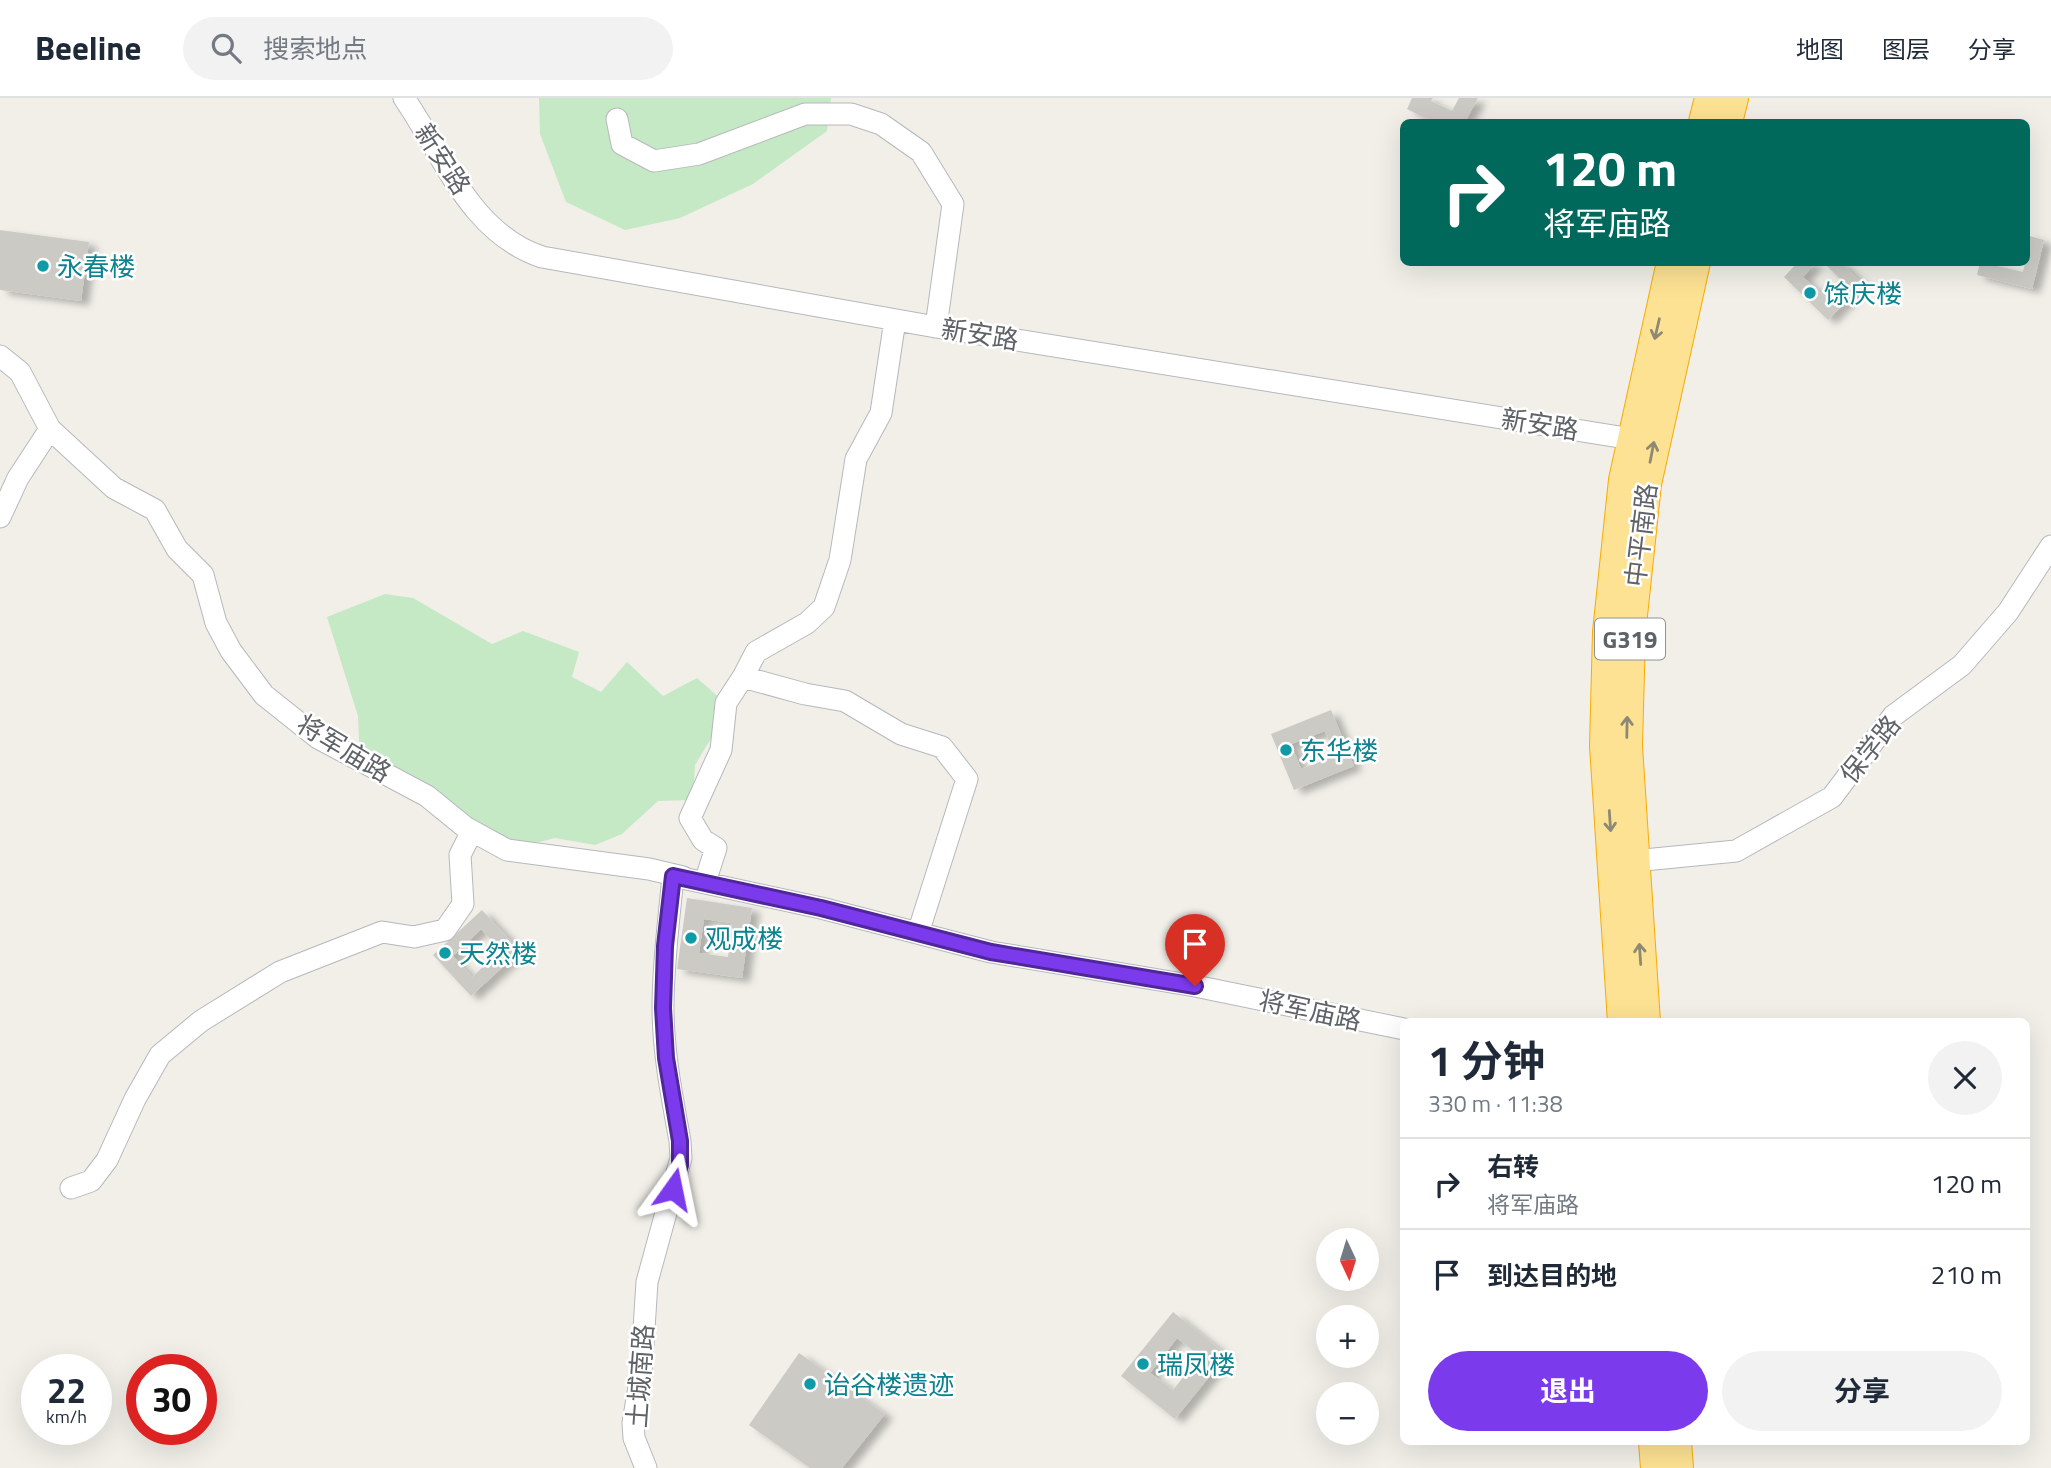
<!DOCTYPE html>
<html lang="zh">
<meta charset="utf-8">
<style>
:root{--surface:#fff;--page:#f2f2f3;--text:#1f2937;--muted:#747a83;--line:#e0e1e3;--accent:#7c3aed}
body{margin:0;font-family:"Titillium Web","Noto Sans SC",sans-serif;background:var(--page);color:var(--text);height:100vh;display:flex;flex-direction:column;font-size:26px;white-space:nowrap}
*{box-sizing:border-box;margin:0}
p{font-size:23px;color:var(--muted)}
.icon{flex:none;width:38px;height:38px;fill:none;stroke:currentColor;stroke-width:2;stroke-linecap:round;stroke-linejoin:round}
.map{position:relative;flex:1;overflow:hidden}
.drawer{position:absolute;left:1400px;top:920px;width:630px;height:427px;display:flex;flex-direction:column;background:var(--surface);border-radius:10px;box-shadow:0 7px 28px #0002}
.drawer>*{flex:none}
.guide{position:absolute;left:1400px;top:21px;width:630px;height:147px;border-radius:10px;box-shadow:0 7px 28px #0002;background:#00695c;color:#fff;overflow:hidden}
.needle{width:46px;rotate:176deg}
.buttons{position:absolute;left:1316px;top:1130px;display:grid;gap:14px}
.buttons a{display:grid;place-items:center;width:63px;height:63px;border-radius:50%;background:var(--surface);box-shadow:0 7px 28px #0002;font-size:35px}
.speed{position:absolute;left:21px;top:1256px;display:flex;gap:14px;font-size:35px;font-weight:700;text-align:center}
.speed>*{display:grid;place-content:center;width:91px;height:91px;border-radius:50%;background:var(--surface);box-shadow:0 7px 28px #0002;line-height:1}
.speed small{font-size:18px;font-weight:400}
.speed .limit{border:10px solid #d22;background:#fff;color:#111}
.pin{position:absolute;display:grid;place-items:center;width:60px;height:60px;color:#fff;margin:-72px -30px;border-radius:50% 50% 50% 0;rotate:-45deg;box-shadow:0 0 7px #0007}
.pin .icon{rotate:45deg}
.me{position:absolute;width:77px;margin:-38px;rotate:12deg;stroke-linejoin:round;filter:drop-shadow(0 0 5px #0008)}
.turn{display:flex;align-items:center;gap:24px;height:147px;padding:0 28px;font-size:32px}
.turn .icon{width:91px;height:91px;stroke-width:2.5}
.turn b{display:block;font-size:49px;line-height:60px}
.round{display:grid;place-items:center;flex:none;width:74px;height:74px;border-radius:37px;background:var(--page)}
.head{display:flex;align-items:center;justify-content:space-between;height:119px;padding:0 28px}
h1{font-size:42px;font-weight:700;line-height:52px}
.action{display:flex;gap:14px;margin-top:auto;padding:14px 28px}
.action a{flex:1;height:80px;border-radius:42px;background:var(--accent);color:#fff;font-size:28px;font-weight:700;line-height:80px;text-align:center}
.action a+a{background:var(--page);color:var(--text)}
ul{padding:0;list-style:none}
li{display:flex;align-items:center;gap:21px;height:91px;padding:0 28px;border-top:2px solid var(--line)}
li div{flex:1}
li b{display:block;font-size:26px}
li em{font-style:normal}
header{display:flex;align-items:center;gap:42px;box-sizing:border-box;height:98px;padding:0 35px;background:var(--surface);border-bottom:2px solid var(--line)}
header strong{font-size:33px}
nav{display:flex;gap:38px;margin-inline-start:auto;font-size:24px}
.search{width:490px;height:63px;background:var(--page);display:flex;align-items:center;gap:18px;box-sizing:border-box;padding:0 24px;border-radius:38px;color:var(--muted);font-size:26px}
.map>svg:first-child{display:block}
.green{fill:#c5e8c5}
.building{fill:#cccac5;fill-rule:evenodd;filter:url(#shadow)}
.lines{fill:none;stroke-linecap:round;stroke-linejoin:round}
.minor-casing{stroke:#b5b8bc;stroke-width:23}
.highway-casing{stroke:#f9ab00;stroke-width:32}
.minor{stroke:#fff;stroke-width:21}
.highway{stroke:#fde293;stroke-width:30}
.oneway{stroke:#8e8975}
.route-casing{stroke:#51269a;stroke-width:18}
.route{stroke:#7c3aed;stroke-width:12}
.culture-dot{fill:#0f9aa8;stroke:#fff;stroke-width:2.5}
.labels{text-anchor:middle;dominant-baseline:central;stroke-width:5;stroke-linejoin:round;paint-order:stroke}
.shield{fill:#fff;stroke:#8f9295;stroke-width:2}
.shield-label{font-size:24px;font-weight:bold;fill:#5f6368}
.street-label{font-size:26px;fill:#5f6368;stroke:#fff}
.culture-label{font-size:26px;fill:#0d838f;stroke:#fff;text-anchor:start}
</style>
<header>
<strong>Beeline</strong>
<div class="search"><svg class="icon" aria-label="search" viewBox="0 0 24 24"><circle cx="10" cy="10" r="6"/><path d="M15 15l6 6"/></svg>搜索地点</div>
<nav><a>地图</a><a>图层</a><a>分享</a></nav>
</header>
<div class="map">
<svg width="2051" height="1370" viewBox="0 0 2051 1370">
<defs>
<filter id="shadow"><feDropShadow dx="8" dy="4.5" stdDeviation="3.5" flood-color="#0004"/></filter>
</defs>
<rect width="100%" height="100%" fill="#f1efe8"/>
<path class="green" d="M539,0h292l-4,33 -74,53 -73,34 -55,12 -59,-28 -26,-68z
M385,496l28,4 79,46 31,-13 56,21 -7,25 29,15 26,-30 36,34 34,-18 33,29 -35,58 -2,35 -35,1 -36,33 -27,11 -40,-7 -48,12 -147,-90 -2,-44 -31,-99z"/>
<path class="building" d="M1412,0h21l-2,3 21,10 7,-13h19l-13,24h-32l-26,-13z
M0,132l89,12 -8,59 -81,-11z
M2026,137l18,5 -12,49 -55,-14 3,-13h14l-1,3 30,7 5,-23z
M1798,164h18l-13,15 26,24 16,-17 -22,-22h18l22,22 -35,36 -44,-43z
M1331,612l23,56 -60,24 -23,-56zM1325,633l10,25 -34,13 -10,-25z
M687,800l65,10 -10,70 -65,-9zM704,821l28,4 -4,34 -29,-4z
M482,812l38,41 -49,45 -38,-41zM481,831l20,21 -29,27 -19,-21z
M1173,1214l54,43 -52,64 -54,-43zM1177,1240l23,18 -27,34 -23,-17z
M799,1255l86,61 -43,54h-32l-61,-43z"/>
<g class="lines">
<defs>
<path id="minor" d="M404,0c40,58 66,135 138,159l394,70 696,112
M617,21l5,25 32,17 45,-7 106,-40h46l30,10 40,28 32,52 -17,123
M0,258l20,16 30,57 64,59 41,22 22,39 26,26 13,48 15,28 33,44 54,43 109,58 38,31 42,23 142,19 34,8
M0,419l18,-39 32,-49
M743,579l13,-25 51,-29 17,-16 16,-47 16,-101 25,-46 14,-93
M1634,763l102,-10 96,-54 61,-81 69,-51 46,-53 43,-66
M705,784l11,-34 -13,-8 -13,-22 31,-68 5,-47 17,-26 62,17 40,7 56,33 41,13 25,32 -49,154
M71,1090l20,-7 16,-21 28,-61 25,-44 41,-34 79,-49 102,-40 32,5 31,-7 18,-26 -3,-49 12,-24
M646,1370l-12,-30 -1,-15 8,-48 6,-93 34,-124 -1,-17c-8,-44 -17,-89 -17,-134 0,-44 6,-87 10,-131l148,32 170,44 204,34 209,43"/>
<path id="highway" d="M1704,24l6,-24
M1727,24l6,-24
M1623,924l-18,-276 3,-114 16,-152 48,-218
M1645,924l-18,-276 3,-112 16,-150 49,-222
M1654,1344l2,26
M1676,1344l2,26"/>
</defs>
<use href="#minor" class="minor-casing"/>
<use href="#highway" class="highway-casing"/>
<use href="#minor" class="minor"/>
<use href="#highway" class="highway"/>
</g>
<defs><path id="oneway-shaft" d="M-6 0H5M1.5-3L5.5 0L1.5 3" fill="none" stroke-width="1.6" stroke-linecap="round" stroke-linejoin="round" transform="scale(1.75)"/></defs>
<g class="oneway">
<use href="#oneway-shaft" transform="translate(1657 231) rotate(103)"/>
<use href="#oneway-shaft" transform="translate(1652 354) rotate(-79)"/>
<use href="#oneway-shaft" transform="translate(1627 629) rotate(-89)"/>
<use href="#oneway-shaft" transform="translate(1610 723) rotate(86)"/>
<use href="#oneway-shaft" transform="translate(1640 856) rotate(-94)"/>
</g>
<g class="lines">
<defs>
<path id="route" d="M673,1091l7,-24v-24l-14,-83 -3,-50 2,-62 8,-70 148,32 170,44 204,34"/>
</defs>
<use href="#route" class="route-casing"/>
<use href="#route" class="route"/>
</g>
<g class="culture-dot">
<circle cx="43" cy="168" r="7"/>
<circle cx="1810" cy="195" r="7"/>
<circle cx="1286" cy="652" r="7"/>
<circle cx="691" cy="840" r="7"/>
<circle cx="445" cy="855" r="7"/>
<circle cx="1143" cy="1266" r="7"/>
<circle cx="810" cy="1286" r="7"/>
</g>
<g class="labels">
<rect class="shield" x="1595" y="520.5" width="70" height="41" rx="5"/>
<g class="shield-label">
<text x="1630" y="541">G319</text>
</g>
<g class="street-label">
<text transform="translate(443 61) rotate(57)">新安路</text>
<text transform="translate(980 236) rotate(9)">新安路</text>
<text transform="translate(1540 326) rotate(9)">新安路</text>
<text transform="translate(1641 437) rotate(-83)">中平南路</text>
<text transform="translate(344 650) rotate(31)">将军庙路</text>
<text transform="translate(1870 651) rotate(-51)">保学路</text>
<text transform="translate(1310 912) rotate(12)">将军庙路</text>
<text transform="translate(640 1278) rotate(-86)">土城南路</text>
</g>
<g class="culture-label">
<text x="57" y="168">永春楼</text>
<text x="1824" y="195">馀庆楼</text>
<text x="1300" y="652">东华楼</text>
<text x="705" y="840">观成楼</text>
<text x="459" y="855">天然楼</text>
<text x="1157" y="1266">瑞凤楼</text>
<text x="824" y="1286">诒谷楼遗迹</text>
</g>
</g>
</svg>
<div class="buttons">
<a><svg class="needle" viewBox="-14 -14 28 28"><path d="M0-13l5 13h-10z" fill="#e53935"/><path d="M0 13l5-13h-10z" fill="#747a83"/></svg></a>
<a>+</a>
<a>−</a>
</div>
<div class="speed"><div>22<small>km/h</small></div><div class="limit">30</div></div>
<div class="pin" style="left:1195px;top:888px;background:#d93025"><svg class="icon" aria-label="arrive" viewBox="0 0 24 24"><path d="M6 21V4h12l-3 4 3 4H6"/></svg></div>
<svg class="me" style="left:673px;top:1091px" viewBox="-20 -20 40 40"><path d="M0-17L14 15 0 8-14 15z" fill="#7c3aed" stroke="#fff" stroke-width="4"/></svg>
<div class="guide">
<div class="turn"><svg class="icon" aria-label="right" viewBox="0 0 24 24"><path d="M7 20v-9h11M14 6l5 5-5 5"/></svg><div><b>120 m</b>将军庙路</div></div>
</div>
<section class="drawer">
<div class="head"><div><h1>1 分钟</h1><p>330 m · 11:38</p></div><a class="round"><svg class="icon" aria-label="close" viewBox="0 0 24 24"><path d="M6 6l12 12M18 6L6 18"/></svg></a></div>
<ul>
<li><svg class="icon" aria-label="right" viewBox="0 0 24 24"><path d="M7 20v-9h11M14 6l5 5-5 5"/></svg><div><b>右转</b><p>将军庙路</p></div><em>120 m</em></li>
<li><svg class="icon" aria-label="arrive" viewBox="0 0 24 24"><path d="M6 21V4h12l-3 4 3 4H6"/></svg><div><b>到达目的地</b></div><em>210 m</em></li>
</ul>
<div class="action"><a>退出</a><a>分享</a></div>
</section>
</div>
